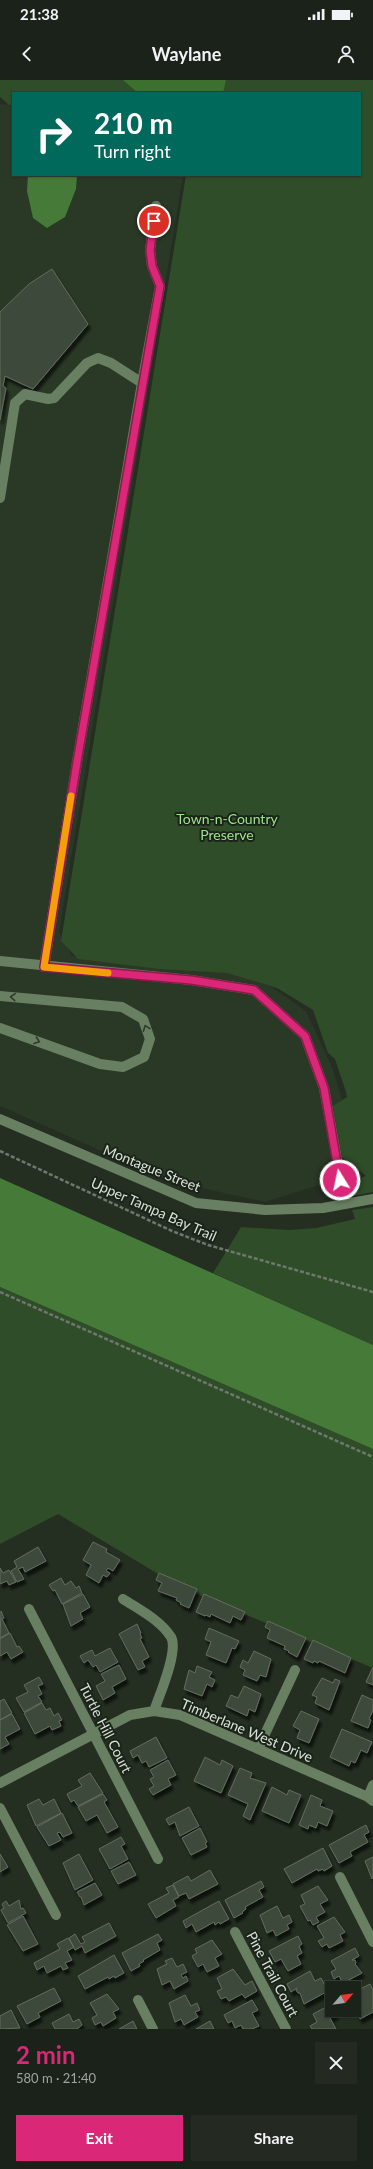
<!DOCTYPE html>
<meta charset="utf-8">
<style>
:root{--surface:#1b2219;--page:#242a22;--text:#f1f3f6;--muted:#a0a4a2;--line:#393f38;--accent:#db2777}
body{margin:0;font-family:Lato,sans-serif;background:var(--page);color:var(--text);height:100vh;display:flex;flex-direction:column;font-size:15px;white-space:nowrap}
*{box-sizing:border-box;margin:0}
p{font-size:13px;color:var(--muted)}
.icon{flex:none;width:22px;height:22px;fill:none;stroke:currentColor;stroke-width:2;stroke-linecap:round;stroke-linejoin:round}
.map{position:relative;height:1949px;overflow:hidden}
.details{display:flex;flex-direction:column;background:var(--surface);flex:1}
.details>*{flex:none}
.guide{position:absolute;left:12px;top:12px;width:349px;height:84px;border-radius:0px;box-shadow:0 1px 3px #0004,0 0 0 1px var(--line);background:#00695c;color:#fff;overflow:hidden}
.needle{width:26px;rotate:62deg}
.fabs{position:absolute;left:325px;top:1901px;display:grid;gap:8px}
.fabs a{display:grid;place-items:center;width:36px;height:36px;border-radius:0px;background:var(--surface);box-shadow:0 1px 3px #0004,0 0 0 1px var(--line);font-size:20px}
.pin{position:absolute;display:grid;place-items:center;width:34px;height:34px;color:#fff;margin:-17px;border:2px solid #fff;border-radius:50%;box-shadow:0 1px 4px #0007}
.me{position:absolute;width:44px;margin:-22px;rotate:350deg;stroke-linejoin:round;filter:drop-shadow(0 0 3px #0008)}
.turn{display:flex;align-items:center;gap:14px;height:84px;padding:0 16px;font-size:18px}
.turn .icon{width:52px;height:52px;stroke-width:2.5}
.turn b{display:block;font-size:28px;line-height:34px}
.round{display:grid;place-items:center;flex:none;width:42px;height:42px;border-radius:0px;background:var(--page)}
.head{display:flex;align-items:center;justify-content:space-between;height:68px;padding:0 16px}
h1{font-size:24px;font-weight:700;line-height:30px;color:var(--accent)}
.button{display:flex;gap:8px;margin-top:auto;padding:8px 16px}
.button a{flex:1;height:46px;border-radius:0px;background:var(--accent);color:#fff;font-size:16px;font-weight:700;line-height:46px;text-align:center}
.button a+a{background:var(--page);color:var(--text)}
.status{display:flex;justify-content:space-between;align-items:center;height:28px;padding:0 20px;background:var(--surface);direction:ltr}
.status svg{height:11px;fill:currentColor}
header{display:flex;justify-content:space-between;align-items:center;height:52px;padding:0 16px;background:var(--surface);font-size:18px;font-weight:700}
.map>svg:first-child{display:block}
.built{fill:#2a3826}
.green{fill:#2f4d28}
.forest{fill:#3c702e}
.water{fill:#467a38}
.building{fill:#3e493b;stroke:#626d5f;filter:url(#shadow)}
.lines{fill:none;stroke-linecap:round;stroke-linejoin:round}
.path{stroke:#6f786d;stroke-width:2.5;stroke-dasharray:4 2;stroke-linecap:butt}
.minor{stroke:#687f62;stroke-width:10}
.oneway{stroke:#2e3b2a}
.route-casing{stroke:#8e194d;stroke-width:10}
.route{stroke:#db2777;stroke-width:7}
.slow{stroke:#f59e0b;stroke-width:7}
.labels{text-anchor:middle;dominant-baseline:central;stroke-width:4;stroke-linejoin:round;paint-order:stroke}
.park-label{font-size:14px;fill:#9ce489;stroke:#1a2418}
.street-label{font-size:14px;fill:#dce2da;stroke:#1a2418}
</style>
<div class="status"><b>21:38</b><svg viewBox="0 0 49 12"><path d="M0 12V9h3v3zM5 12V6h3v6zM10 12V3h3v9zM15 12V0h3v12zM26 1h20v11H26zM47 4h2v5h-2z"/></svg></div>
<header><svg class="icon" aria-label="back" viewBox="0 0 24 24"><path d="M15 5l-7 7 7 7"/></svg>Waylane<svg class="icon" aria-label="person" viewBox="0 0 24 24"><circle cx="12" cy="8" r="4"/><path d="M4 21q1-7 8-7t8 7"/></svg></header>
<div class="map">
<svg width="373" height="1949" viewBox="0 0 373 1949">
<defs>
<filter id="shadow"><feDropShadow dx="2.5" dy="4.5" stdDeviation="1" flood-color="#0009"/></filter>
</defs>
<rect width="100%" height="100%" fill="#242e21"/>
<path class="built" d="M0,24l13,1v70h170l-124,757 13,24 159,17 41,14 34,24 26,56 32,104 -99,31 -96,-21 -169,-75z"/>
<path class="green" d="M0,0h373v1112l-26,5 -4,-13 23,-8 -24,-19 -9,-51 14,-9 -1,-5 -11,-33 -7,-6 -15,-43 -36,-22 -50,-15 -68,-4 -81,-10 -17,-18 125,-766h174v-82h-347v12h-4l-9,-8z
M373,1127v138l-160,-72 28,-46 48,3 27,-2 39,-9 -3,-9z
M0,1207l373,162v219l-193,-81 -122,-73 -58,30z"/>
<path class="forest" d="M123,0h103l-3,13h-85z"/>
<path class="water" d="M28,95h49l-1,14 -11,28 -18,11 -14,-10 -6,-27z
M0,1098l373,167v104l-373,-162z"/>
<path class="building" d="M52,189l36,55 -55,65 -28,-13 -2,10 3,2 -6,32v-108l29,-28z
M93,1462l14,7 -1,3 14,8 -7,11 -5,-3 -2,3 4,2 -3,4 -4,-2 -4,8 -13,-8 5,-10 -8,-5z
M38,1467l8,14 -21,11 -2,-5 -5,2 6,10 -7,3 -6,-11 6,-4 -3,-6z
M0,1488l3,5 6,-3 7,12 -7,3 -2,-4 -7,3z
M159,1493l38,16 -8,19 -9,-4 1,-1 -5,-3 1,-2 -19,-7 4,-8 -6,-3z
M61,1498l4,7 6,-4 5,7 3,-2 3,7 -20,11 -7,-14 -2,1 -4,-6z
M83,1514l7,13 -10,6 3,6 -12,7 -8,-22z
M204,1514l41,18 -4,8 -8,-4 -3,7 -19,-9 -1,3 -4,-2 -1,1 -9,-4z
M1,1531l3,7 -2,1 7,14 -9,5z
M268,1541l38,17 -9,19 -9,-5 1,-1 -5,-2 1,-3 -18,-8 3,-8 -5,-3z
M137,1544l4,9 -1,1 2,4 -2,1 9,18 -7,4 3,6 -7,3 -19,-36z
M209,1548l30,13 -4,8 -3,-1 -6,15 -20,-8 5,-13 -6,-3z
M10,1553l7,14 2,-1 4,6 -12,7 -4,-7 -7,4v-17z
M313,1560l38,18 -6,15 -26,-12 -1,2 -4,-2 -1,2 -9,-4z
M110,1568l8,14 -18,10 -4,-7 -3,2 -5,-7 -4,3 -4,-7 12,-6 3,6z
M254,1571l17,8 -5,18 -6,-2 -3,6 -14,-6 2,-5 -5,-3 3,-7 5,3z
M119,1585l7,14 -14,8 3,6 -12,7 -7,-14 9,-5 -4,-7z
M197,1586l15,6 -3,5 6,3 -3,7 -5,-3 -5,12 -18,-7 5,-19 6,3z
M373,1587v18l-7,-3z
M39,1597l4,7 -5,2 4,8 -4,2 4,6 -18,10 -8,-14 12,-6 -4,-7z
M322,1598l11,5 2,-4 5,2 -11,29 -14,-7 2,-6 -5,-2z
M244,1606l17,8 -6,18 -6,-3 -2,7 -21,-10 5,-11 7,3z
M362,1615l11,5v10l-4,9 2,1 -3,8 -17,-7z
M4,1619l8,14 -12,7v-19z
M42,1623l4,7 4,-2 4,8 4,-3 4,7 -3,1 2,5 -9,4 -2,-4 -15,8 -11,-21z
M301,1631l18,8 -10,24 -12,-5 3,-8 -7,-4z
M12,1634l8,15 -15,8 4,7 -9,5v-29z
M342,1649l30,13 -5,11 -6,-3 -6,13 -4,-2 -2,5 -19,-9z
M156,1657l11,21 -18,9 -3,-6 -4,2 -4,-8 -5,3 -3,-7z
M205,1677l15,8 2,-5 11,6 -12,27 -27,-12z
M168,1680l8,15 -8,4 3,6 -18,10 -4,-6 5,-3 -4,-7 4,-2 -4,-7z
M240,1688l12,5 -2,5 16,5 -16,37 -7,-4 5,-12 -20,-9z
M90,1693l13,20 -25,13 -4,-6 -3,2 -4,-8 15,-8 -4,-6z
M272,1707l15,8 2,-5 12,5 -12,28 -27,-12z
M103,1714l4,6 -3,2 14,25 -11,6 -10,-18 -11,6 -8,-14z
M311,1715l11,5 -2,6 13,5 -6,15 -9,-4 -2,6 -7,-3 -1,4 -9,-4z
M39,1719l4,6 11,-6 7,14 -25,13 -9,-21z
M189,1727l10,19 -19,10 -5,-14 -6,3 -3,-6z
M62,1733l10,20 -9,4 -3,-5 -3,1 4,7 -12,6 -12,-19z
M366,1745l3,7 -5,3 4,7 -18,10 2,4 -13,7 -10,-18z
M200,1748l7,14 -2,1 2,4 -16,8 -9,-17z
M121,1757l4,7 -4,2 7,13 -18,10 -11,-20z
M323,1768l9,18 -8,5 -1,-2 -5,2 -1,-2 -25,14 -8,-14z
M0,1774l8,13 -8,5z
M79,1774l14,26 -18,10 -12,-27z
M373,1777v21l-1,1 -7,-18z
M129,1782l7,13 -18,9 -7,-13z
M210,1790l8,14 -29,15 -3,-6 -7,3 -6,-12 15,-8 3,5z
M261,1801l3,6 -5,3 4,7 -18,10 1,2 -4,3 1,1 -9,5 -9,-18z
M95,1803l7,12 -18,10 -3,-8h-1l-3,-5z
M173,1805l6,12 -6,3 3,6 -20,12 -8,-14 21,-11 -3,-5z
M318,1806l10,14 -8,4 5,8 -9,5 3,5 -6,3 -3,-5 -2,1 -8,-15 5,-2 -4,-9z
M19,1820l2,9 2,-1 3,5 -18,10 -7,-13 3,-2 -2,-4 4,-3 3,5z
M219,1821l10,18 -9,5 -1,-2 -4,3 -1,-3 -18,10 -4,-8 -6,4 -3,-7z
M277,1826l6,12 6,-3 3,7 -5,3 2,4 -13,7 -3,-6 -6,3 -7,-18z
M23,1836l15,28 -15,7 -16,-26z
M334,1837l11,15 -5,3 3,6 -14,7 -2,-4 -5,3 -4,-6 6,-3 -7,-12z
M109,1843l7,13 -31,17 -3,-7 -7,4 -6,-12 6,-4 6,10 4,-2 -3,-5z
M158,1854l4,6 -5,3 3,7 -17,10 1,1 -5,3 1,2 -9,5 -9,-18z
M298,1856l4,8 -3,2 3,7 -5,3 4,8 -13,7 -7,-12 -6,3 -6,-11z
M68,1858l6,9 -7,4 5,9 -7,3 3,5 -5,2 -2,-4 -14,7 -3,-7 -7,4 -3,-7 26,-14 -3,-5z
M212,1860l10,14 -7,4 4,8 -12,6 -4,-8 -5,3 -6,-11 5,-3 -2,-4z
M355,1868l4,8 -7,4h3l1,3 -1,1 7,9 -19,10 -4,-7 -5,3 -3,-7 5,-3 -5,-8z
M114,1875l10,18 -9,5 -1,-2 -5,3 -1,-2 -23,12 -7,-13z
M172,1878l5,9 6,-3 4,8 -6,3 2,3 3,-2 2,5 -14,8 -4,-8 -8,4 -5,-16 10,-5 -2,-3z
M233,1889l12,16 7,-4 5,10 -12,7 -3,-4 -13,7 -3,-4 -5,2 -4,-8 5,-2 -5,-11z
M310,1891l5,10 6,-3 7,13 -24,13 -4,-11h-2l-2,-3 1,-2 -6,4 -4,-8z
M370,1904l3,6v22l-13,7 -5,-8 4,-2 -4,-6 5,-3 -4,-9z
M54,1908l7,13 -23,12 2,4 -13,7 -10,-18z
M107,1914l12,15 -6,3 3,6 -13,8 -2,-4 -6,3 -3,-7 5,-3 -7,-12z
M185,1915l6,11 6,-3 3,7 -5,2 3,5 -14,8 -3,-6 -6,3 -6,-19z
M252,1920l6,10 -6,3 7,13 -7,3h-9l-2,-4 -6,3 -3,-7 -4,2 -4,-8z
M330,1925l6,10 -6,3 6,11h-24l-2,-3 7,-4 -4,-8z
M11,1930l9,18 -20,1v-13z
M69,1934l4,8 6,-3 3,6 -5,4h-22l-3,-6z
M133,1941l4,8h-18z
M210,1941l4,8h-18z"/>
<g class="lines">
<path class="path" d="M0,1071l172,80 36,14 165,47
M0,1212l373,165"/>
<path class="minor" d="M142,303l18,-97 -8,-20 -2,-16 6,-44
M0,418l15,-95 10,-9 23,5 6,-1 33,-35 11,-5 13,5 31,20 -64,373 -34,211
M0,881l191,19 63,10 51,46 19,52 21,116
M0,916l122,11 21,12 7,20 -6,18 -21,10 -23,-3 -100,-36
M0,1039l196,84 69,7 58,-2 50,-9
M123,1519c17,11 37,21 48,38 8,14 -12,59 -17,74
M29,1529l129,250
M258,1669l37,-79
M0,1703l130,-68 24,-4 26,4 188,82 5,4
M368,1717l5,-12
M0,1728l56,107
M340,1797l33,65
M235,1852l51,97
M138,1920l15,29"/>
</g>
<defs><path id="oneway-chevron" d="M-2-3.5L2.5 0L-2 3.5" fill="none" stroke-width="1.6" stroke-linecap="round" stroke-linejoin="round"/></defs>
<g class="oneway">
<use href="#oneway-chevron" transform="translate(13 917) rotate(-175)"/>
<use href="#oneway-chevron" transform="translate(146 948) rotate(-111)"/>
<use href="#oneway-chevron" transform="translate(37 961) rotate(20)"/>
</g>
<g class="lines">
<defs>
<path id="route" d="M154,141l-4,29 2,16 8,20 -82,470 -34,211 147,13 63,10 51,46 19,52 16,92"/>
</defs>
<use href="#route" class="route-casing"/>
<use href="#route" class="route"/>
<path class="slow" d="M71,716l-27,171 64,6"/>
</g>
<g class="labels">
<g class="park-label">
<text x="227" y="738">Town-n-Country<tspan x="227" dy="16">Preserve</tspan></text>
</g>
<g class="street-label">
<text transform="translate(152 1088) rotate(22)">Montague Street</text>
<text transform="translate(154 1129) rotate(24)">Upper Tampa Bay Trail</text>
<text transform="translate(106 1648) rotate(63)">Turtle Hill Court</text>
<text transform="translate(247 1650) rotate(23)">Timberlane West Drive</text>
<text transform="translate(273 1894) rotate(62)">Pine Trail Court</text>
</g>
</g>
</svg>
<div class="fabs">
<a><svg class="needle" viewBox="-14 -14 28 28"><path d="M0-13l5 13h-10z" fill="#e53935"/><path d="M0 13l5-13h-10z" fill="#a0a4a2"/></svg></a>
</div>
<div class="pin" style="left:154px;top:141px;background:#d93025"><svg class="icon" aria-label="arrive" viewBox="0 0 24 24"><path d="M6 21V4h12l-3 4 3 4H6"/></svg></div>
<svg class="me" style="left:340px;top:1100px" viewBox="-20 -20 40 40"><circle r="17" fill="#db2777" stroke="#fff" stroke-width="3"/><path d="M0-11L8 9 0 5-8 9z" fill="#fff"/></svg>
<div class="guide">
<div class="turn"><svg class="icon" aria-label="right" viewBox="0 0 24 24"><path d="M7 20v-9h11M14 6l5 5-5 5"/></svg><div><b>210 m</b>Turn right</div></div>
</div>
</div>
<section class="details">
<div class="head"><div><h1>2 min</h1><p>580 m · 21:40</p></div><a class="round"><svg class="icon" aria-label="close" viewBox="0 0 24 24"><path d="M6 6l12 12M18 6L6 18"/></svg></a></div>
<div class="button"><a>Exit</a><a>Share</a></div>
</section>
